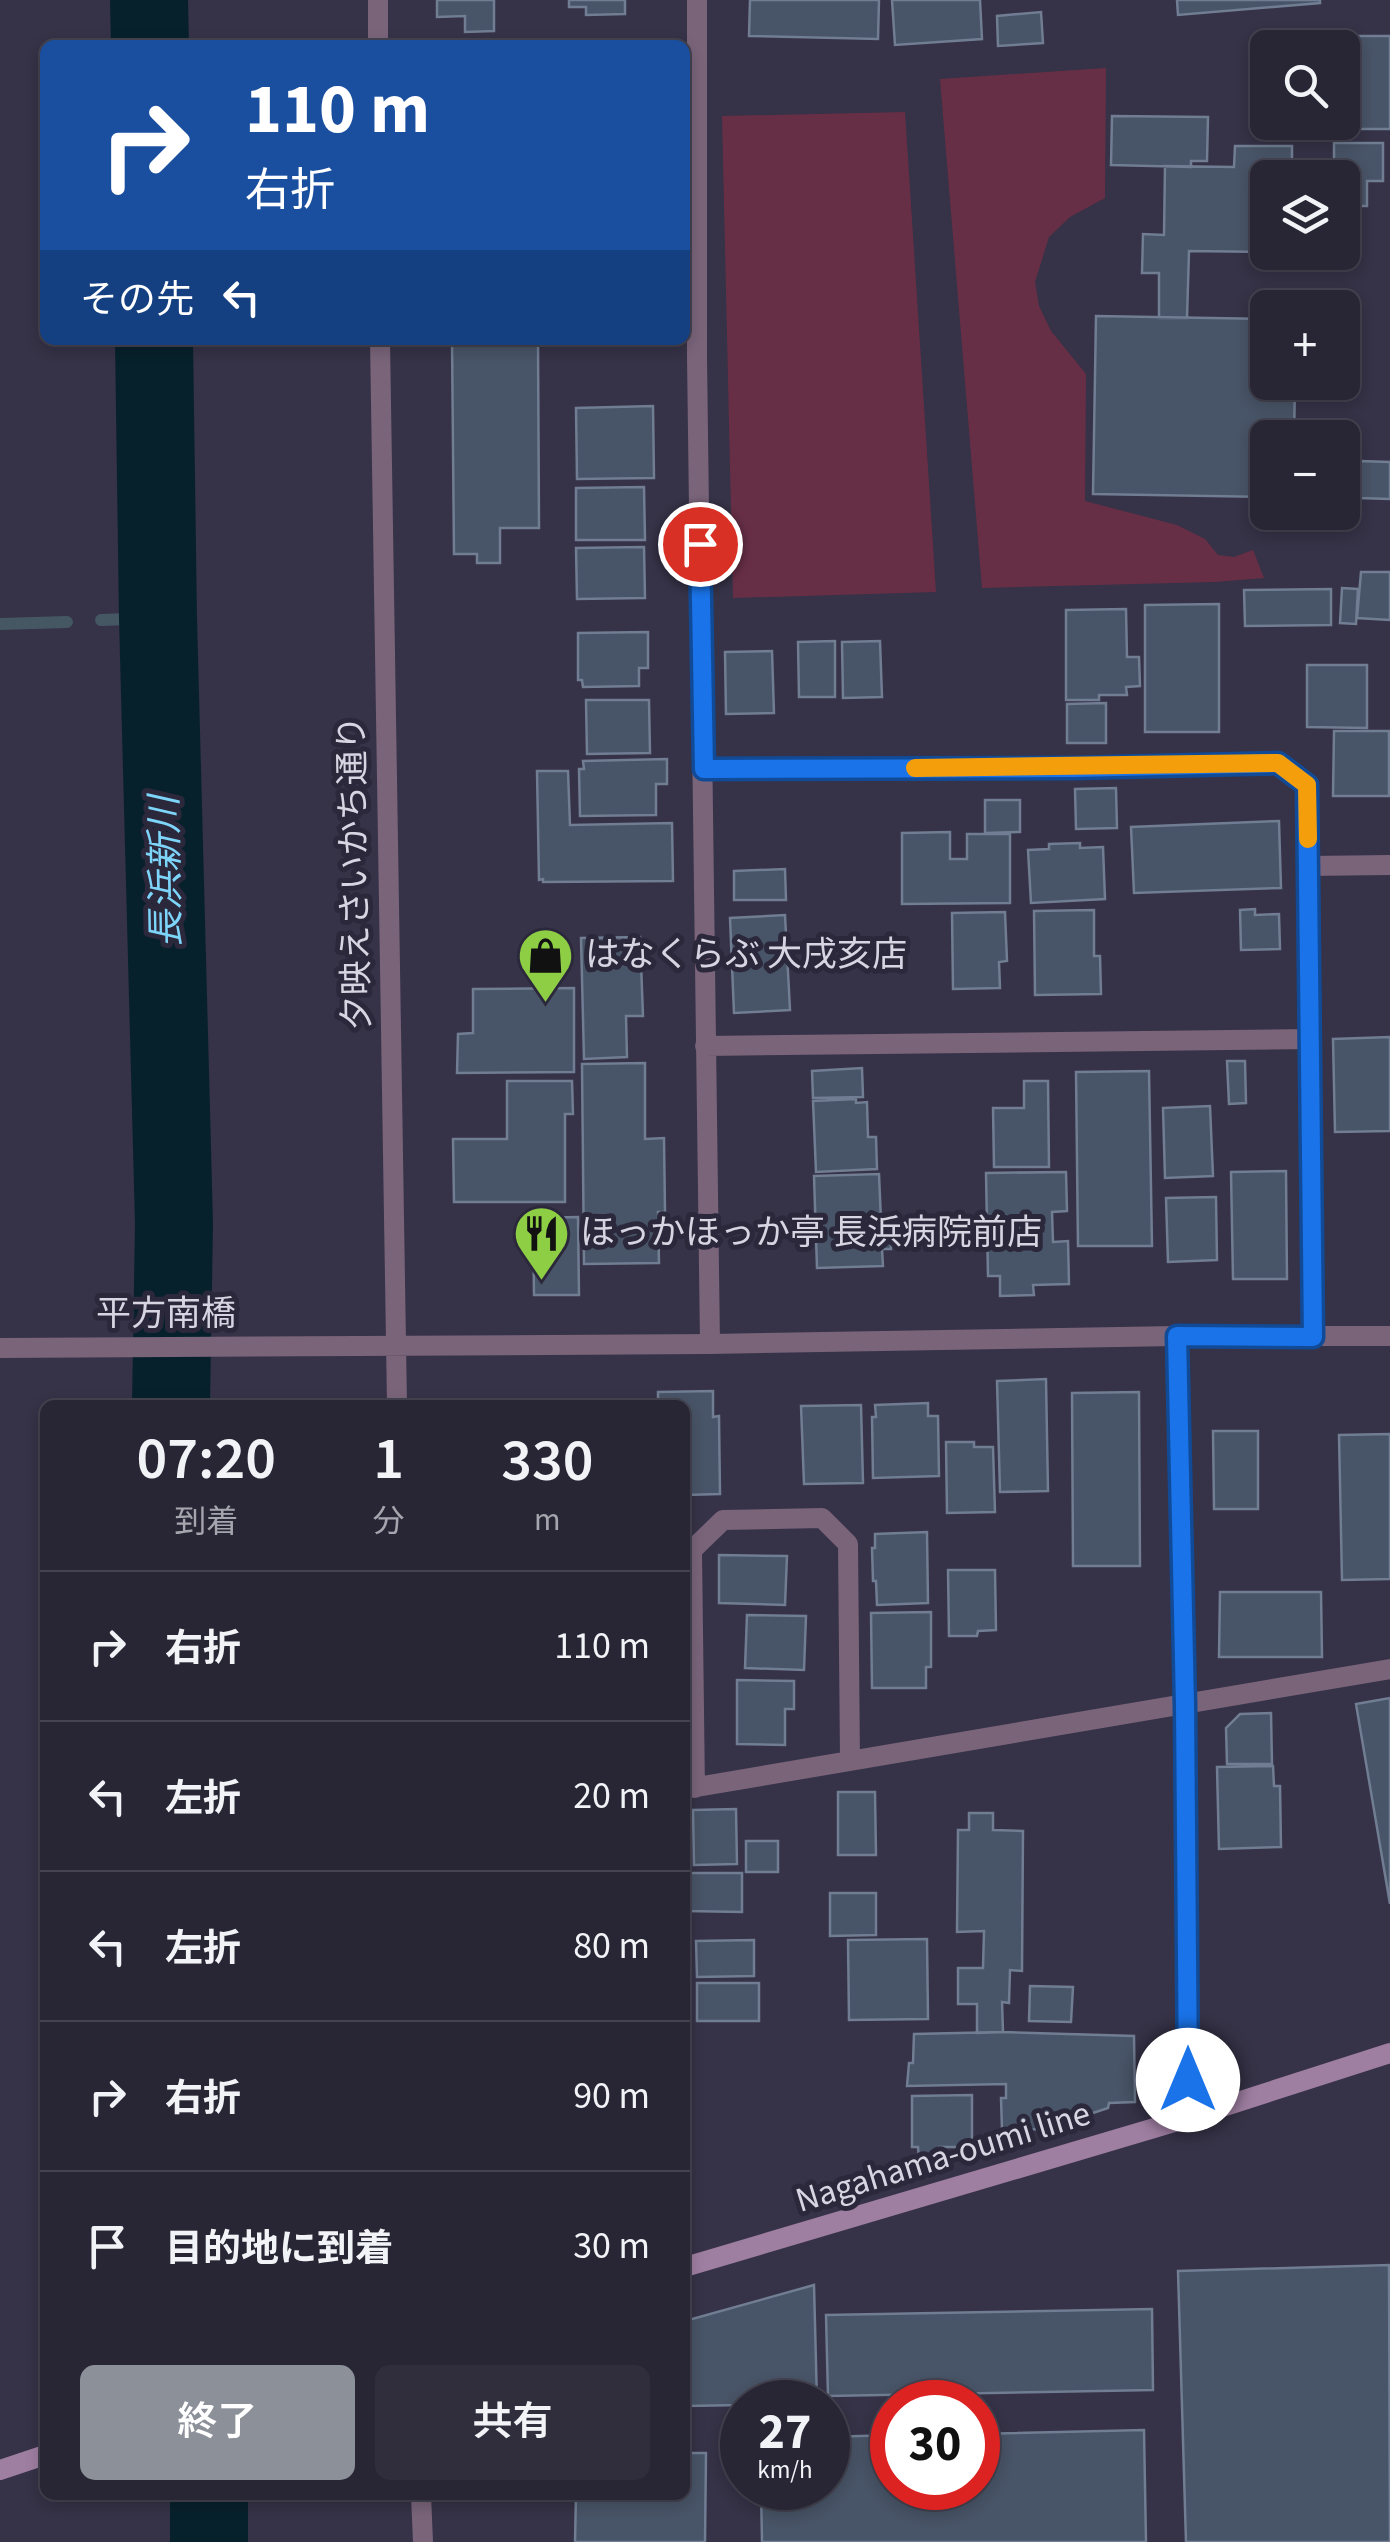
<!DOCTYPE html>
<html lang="ja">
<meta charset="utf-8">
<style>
:root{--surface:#282635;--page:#302e3d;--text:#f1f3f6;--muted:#a5a5ad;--line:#444350;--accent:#8c9099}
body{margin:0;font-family:"Source Sans 3","Noto Sans JP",sans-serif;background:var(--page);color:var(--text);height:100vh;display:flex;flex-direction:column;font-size:38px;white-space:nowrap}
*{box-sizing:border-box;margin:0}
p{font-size:32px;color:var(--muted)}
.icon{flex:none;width:55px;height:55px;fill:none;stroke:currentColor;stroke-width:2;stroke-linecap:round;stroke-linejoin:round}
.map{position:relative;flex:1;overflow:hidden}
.details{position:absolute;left:40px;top:1400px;width:650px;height:1100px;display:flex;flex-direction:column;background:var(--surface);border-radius:15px;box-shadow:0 5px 15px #0003,0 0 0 2px var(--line)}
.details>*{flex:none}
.hud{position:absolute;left:40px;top:40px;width:650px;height:305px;border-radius:15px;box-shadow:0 5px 15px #0003,0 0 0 2px var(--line);background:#1a4fa0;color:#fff;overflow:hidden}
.buttons{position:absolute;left:1250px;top:30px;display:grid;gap:20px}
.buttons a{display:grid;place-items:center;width:110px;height:110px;border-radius:15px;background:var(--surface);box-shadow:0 5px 15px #0003,0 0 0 2px var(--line);font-size:50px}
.speed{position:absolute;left:720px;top:2380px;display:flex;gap:20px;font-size:50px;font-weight:700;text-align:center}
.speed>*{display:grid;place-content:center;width:130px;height:130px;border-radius:50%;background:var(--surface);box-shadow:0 5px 15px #0003,0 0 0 2px var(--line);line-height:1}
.speed small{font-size:25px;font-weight:400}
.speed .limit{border:15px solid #d22;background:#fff;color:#111}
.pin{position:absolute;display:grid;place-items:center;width:85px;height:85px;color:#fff;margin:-42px;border:5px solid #fff;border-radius:50%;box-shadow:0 2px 10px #0007}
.me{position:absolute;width:110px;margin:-55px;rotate:0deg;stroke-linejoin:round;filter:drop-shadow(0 0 8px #0008)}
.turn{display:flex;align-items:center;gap:35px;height:210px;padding:0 40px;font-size:45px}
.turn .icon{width:130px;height:130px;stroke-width:2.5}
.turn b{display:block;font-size:70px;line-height:85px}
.then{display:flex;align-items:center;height:95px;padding:0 40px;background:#0003;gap:20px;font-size:38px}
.eta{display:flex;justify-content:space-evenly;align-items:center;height:170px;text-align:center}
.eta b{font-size:60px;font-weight:600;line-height:70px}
.primary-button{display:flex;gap:20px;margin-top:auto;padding:20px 40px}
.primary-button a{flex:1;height:115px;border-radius:15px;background:var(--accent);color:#fff;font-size:40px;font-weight:600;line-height:115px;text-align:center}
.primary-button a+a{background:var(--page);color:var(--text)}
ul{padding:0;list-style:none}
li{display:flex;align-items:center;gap:30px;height:150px;padding:0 40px;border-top:2px solid var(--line)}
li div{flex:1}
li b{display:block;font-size:38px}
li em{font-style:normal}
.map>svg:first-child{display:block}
.green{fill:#672f46}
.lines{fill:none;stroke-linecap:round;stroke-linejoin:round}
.stream{stroke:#455763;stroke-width:12}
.river{stroke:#07212c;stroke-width:78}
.building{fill:#485467;stroke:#707d92;stroke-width:2.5}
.minor{stroke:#79647a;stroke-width:20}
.tertiary{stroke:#79647a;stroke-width:20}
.secondary{stroke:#9e7ea1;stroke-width:20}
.route-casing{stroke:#114b97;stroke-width:25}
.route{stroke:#1a73e8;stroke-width:18}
.slow{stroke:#f59e0b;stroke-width:18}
.labels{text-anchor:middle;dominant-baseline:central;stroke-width:10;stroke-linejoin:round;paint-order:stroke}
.street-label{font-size:35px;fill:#d7d5e2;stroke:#2c283c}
.poi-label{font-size:35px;fill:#d7d5e2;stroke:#2c283c;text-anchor:start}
.water-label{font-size:38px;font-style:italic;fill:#7ed5fa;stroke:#2c283c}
</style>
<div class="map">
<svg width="1390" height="2542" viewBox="0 0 1390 2542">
<rect width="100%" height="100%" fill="#363247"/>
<path class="green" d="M1106,68l-1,130 -35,19 -21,20 -14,45 4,24 12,25 35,43 -1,127 92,24 28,14 13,16 16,2 19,-7 11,28 -49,4 -233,6 -42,-509z
M905,112l31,480 -203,6 -11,-482z"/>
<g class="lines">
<path class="stream" d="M101,620l57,-2
M0,624l67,-2"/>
<path class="river" d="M149,0l1,45
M154,340l4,278 16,606 -3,181
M209,2542v-47"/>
</g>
<path class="building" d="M437,0h57v31l-29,1v-16l-28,1z
M569,0h56v14l-39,1v-8h-17z
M750,0h129l-1,39 -129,-3z
M892,0h88l2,39 -87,6z
M1177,0h143v3l-142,12z
M1041,12l2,31 -45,3 -1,-30z
M1348,36h42v93h-43z
M1112,116l96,1 -1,44h-16v6l-80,-2z
M1334,143h49v38h-16v25h-25v-28h-8z
M1235,146h57v32h-24v74l-79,-1 -2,67h-28v-45h-17l1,-39 21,1 1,-69 69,1z
M1096,316l172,3v63h27l-1,56h-26v59l-175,-3z
M452,340h86l1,188h-39v35h-23v-9h-23z
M653,406l1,72 -77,1 -1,-71z
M1360,461l30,1v37l-31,-1z
M644,487l1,53h-69v-52z
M644,547l1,51 -68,1 -1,-51z
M1361,572h29v48l-33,-2z
M1342,588l16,1 -2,35 -16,-1z
M1331,589v36l-86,1 -1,-36z
M1219,604v128h-74v-127z
M1126,609l1,48h12l1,29 -14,1 1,8h-28v5h-33v-90z
M648,632v36h-9v18l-56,1 -1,-7h-4v-47z
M835,641v56h-36l-1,-55z
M880,641l2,56 -39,1 -1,-56z
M772,651l2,62 -48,1 -1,-62z
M1307,665h60v63l-60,-1z
M586,700h63l1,53 -63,1z
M1106,703v40h-39v-39z
M1334,731h55v65h-56z
M667,759v25h-11v31l-76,1 -1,-47h5l-1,-8z
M537,771h31l2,54 102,-2 1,58 -130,1v-3l-4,1z
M1116,788l1,40 -41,1 -1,-40z
M985,800h35v32l-35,1z
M1279,821l2,67 -147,5 -3,-66z
M950,832v27h17v-25h43v69l-108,1v-71z
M1080,843v5l23,-1 2,52 -74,4 -3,-53 21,-1v-5z
M785,869l1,31h-52v-29z
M1255,909v6l24,-1 1,35 -39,1 -1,-40z
M1094,910v46h6l1,38 -66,1 -1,-84z
M1005,912l2,49 -8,1 1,26 -47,1 -1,-76z
M785,915l5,95 -56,3 -4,-95z
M640,937l3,79h-17l1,41 -43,2 -3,-121z
M574,988v84l-117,1 1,-39 15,-1v-44z
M1390,1037v94l-55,1 -2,-93z
M1227,1061h18l1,42 -17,1z
M645,1063v76l19,-1 1,74h-7l1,51 -75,1 -2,-200z
M862,1068l1,29 -50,1 -1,-27z
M1149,1071l3,175h-74l-2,-174z
M507,1081h65l1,33h-8v88h-111l-1,-63h54z
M1024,1081h24l1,86h-55l-1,-59h31z
M856,1099v4l11,-1 1,35h8l1,32 -61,3 -3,-71z
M1210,1106l3,70 -48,2 -2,-70z
M1286,1171l1,108h-54l-2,-107z
M1066,1172l1,39 -15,1 1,30 15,-1 1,43 -36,1 1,10 -34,1v-20h-12l-2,-103z
M879,1174l2,47 8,-1 2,29h-9l1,17 -66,2 -3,-92z
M1216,1197l1,63 -49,2 -2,-64z
M578,1217l1,78h-45l-1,-77z
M1046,1379l2,112 -48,1 -3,-111z
M713,1391v26l6,-1 1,78 -35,1v-90h-27v-13z
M1139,1392l1,174h-67l-1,-173z
M928,1403v13h10l1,60 -66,2 -1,-61h4l-1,-12z
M861,1405l2,78 -59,1 -3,-78z
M1213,1431h45v78h-44z
M1390,1434v145l-48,1 -3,-145z
M946,1442h28v5h19l2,65 -48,1z
M927,1532l1,71 -51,2 -1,-24h-3l-1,-33h3v-14z
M719,1555l68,1 -2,49 -66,-2z
M948,1570h47l1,60 -18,1 -1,5h-28z
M1220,1592h101l1,65h-103z
M931,1612v55h-5v21h-54l-1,-75z
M747,1615l59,1 -2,54 -59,-2z
M737,1680l57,1v28h-9v36l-48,-1z
M1390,1698v206l-34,-200z
M1271,1713l1,51h-45l-1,-36 14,-14z
M1273,1766l1,20h6l1,61 -62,2 -2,-82z
M838,1792h37l1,63h-38z
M736,1809l1,55 -43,1 -1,-55z
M969,1813h24v17l30,1 -1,140 -12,-1 -1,33 -7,-1 1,30 -26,1v-29h-19v-36h25l1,-37 -27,1 1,-102h11z
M746,1841h32v31h-32z
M687,1873h55v39l-56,-1z
M830,1893h46v42l-46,1z
M927,1939l1,80 -79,1 -1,-80z
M754,1940v36l-57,1 -1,-36z
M697,1983h62v38h-62z
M1030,1986l43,1 -2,35 -42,-1z
M1003,2032l131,4 1,66 -26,1 -1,5 -21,7 -41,1 1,13 -45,1 -1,-32h5v-14l-99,2 2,-23h4l1,-29z
M972,2095v52h-33l1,11 -21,1 -1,-12h-6v-51z
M1389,2265l1,277h-204l-8,-271z
M814,2285l3,117h-75v3l-57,1v-85z
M1152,2309l1,81 -325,6 -2,-81z
M1144,2430l2,112h-384l-1,-54h67v-51l64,-2v53h86v-54z
M685,2453h21l-1,89h-130l1,-47h109z"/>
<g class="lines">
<path class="minor" d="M697,0v357l13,987
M704,769l371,-1 203,-5 29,22 6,552
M1308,866l82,-1
M705,1046l605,-7
M1177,1336l8,369 3,413
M695,1788l-3,-238 31,-30 99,-2 26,26 2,217
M685,1789l705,-120"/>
<path class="tertiary" d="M378,0v45
M380,340l17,1065
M0,1348l710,-4 467,-8h213
M421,2495l2,47"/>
<path class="secondary" d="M685,2267l503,-149 202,-65
M0,2470l45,-15"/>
</g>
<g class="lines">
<defs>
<path id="route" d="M700,544l4,225 371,-1 203,-5 29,22 6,552 -136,-1 8,369 3,375"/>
</defs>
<use href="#route" class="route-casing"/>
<use href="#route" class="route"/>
<path class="slow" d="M915,768l363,-5 29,22 1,54"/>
</g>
<defs>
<symbol id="shop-pin" viewBox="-11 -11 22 30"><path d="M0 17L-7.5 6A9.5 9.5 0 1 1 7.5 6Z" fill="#8dce44" stroke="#2c283c"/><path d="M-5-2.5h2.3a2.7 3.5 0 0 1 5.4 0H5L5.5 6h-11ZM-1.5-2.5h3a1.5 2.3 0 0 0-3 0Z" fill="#111"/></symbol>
<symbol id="restaurant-pin" viewBox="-11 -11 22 30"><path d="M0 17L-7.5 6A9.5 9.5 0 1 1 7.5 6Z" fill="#8dce44" stroke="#2c283c"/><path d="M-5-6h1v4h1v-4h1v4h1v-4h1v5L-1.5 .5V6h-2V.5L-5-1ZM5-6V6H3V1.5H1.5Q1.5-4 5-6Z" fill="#111"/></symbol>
</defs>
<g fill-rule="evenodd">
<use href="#shop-pin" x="514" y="924" width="63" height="86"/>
<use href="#restaurant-pin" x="510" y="1202" width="63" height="86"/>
</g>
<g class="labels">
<g class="street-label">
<text transform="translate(355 873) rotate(-91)">夕映えさいかち通り</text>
<text x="166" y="1314">平方南橋</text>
<text transform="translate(943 2157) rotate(-17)">Nagahama-oumi line</text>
</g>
<g class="poi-label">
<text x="585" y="955">はなくらぶ 大戌亥店</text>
<text x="580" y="1233">ほっかほっか亭 長浜病院前店</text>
</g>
<g class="water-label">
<text transform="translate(166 872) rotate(-91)">長浜新川</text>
</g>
</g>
</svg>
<div class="buttons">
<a><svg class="icon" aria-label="search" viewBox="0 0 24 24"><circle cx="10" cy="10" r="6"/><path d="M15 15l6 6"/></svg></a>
<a><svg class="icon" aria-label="layers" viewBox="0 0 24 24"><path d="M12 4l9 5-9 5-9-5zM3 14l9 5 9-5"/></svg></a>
<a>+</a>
<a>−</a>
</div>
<div class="speed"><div>27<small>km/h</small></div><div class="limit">30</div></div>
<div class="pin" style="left:700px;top:544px;background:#d93025"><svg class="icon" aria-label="arrive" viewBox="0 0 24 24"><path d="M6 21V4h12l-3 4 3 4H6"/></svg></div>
<svg class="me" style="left:1188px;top:2080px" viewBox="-20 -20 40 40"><circle r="19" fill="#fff"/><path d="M0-13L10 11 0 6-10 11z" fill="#1a73e8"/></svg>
<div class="hud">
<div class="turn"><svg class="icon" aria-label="right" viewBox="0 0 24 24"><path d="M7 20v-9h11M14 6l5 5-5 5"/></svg><div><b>110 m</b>右折</div></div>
<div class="then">その先<svg class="icon" aria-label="left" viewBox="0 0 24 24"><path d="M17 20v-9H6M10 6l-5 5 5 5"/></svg></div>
</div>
<section class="details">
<div class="eta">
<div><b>07:20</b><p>到着</p></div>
<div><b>1</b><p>分</p></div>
<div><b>330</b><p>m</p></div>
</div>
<ul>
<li><svg class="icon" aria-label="right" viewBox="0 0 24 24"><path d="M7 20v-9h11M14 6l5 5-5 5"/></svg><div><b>右折</b></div><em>110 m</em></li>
<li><svg class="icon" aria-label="left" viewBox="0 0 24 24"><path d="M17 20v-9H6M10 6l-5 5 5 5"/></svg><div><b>左折</b></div><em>20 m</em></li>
<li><svg class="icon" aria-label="left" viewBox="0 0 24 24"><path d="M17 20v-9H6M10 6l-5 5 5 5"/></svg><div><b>左折</b></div><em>80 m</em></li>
<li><svg class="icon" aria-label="right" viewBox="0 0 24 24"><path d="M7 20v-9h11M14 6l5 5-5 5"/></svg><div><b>右折</b></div><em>90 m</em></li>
<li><svg class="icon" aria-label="arrive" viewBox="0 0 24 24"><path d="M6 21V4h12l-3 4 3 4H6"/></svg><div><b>目的地に到着</b></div><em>30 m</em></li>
</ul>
<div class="primary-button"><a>終了</a><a>共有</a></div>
</section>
</div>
